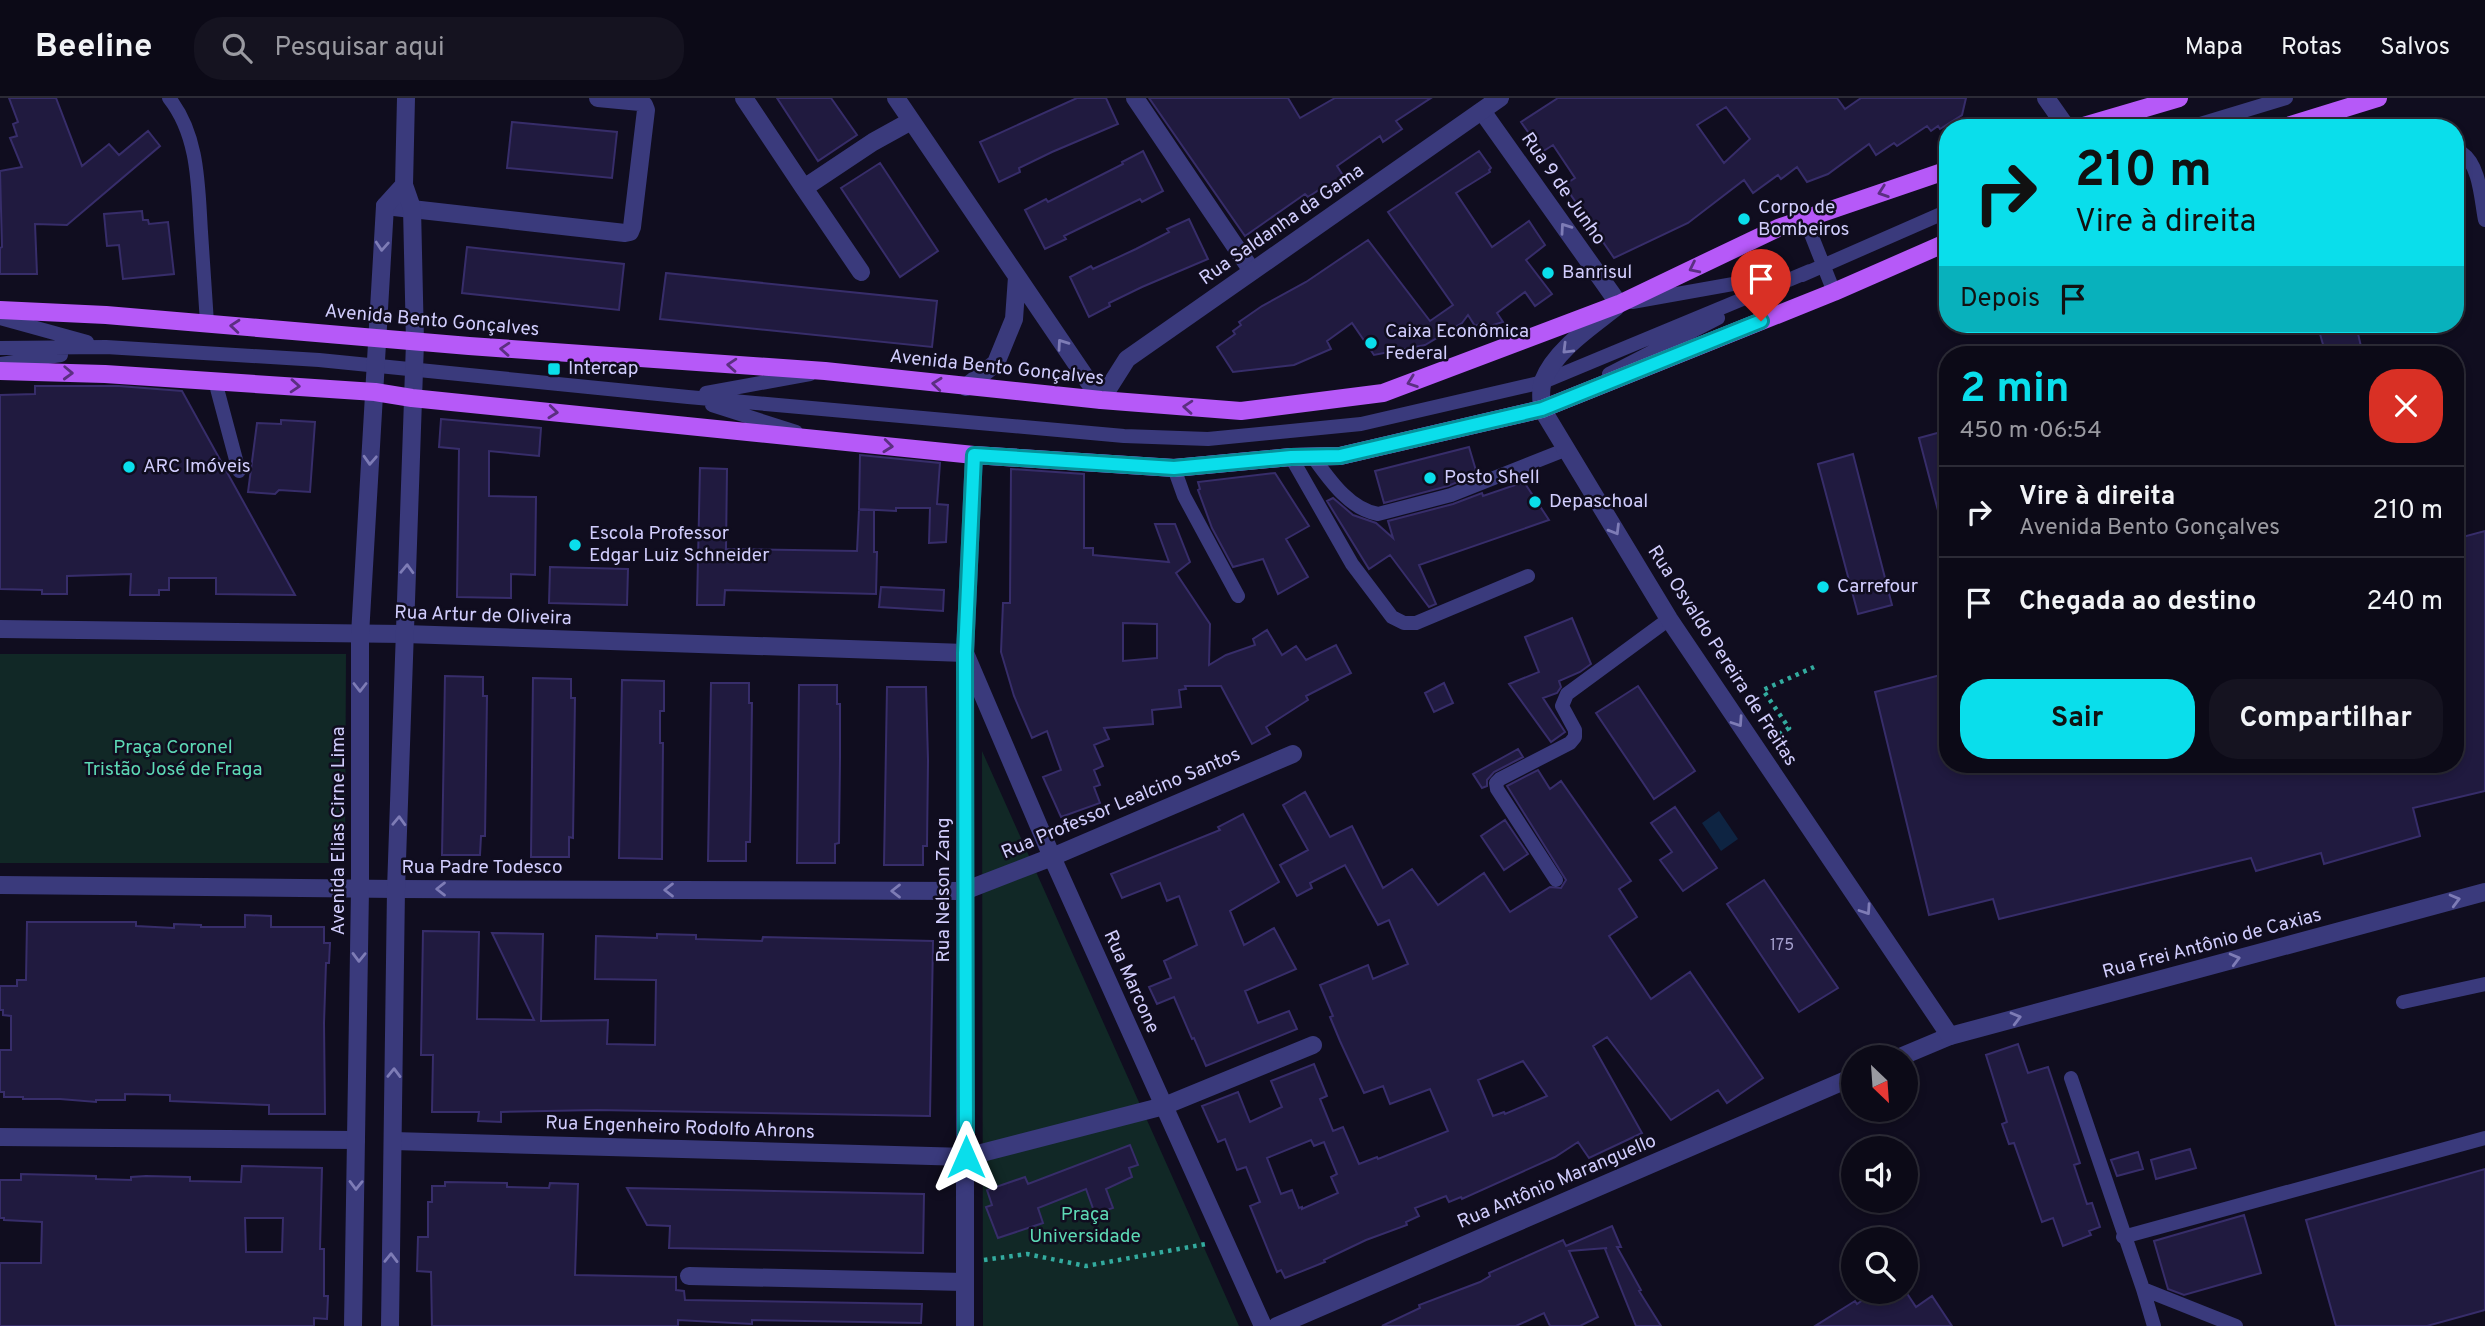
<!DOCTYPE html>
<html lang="pt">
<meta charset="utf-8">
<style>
:root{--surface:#0c0a17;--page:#151320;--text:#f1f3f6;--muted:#9a9aa1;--line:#2c2b36;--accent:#0adeeb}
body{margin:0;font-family:Overpass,sans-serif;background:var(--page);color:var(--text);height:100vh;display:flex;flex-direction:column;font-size:26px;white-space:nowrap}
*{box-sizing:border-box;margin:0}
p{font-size:23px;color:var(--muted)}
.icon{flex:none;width:38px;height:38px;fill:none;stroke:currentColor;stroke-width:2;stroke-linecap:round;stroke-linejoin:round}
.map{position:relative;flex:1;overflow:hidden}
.side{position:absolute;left:1939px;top:248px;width:525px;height:427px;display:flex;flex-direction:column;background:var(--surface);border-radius:28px;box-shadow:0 4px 10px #0003,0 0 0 2px var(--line)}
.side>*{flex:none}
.hud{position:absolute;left:1939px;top:21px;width:525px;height:214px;border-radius:28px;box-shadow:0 4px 10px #0003,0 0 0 2px var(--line);background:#0adeeb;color:#111;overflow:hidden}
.needle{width:46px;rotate:155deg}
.buttons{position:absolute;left:1841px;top:947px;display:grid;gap:14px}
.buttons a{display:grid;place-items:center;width:77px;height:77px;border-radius:50%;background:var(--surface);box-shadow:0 4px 10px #0003,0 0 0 2px var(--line);font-size:35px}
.pin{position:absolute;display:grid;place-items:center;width:60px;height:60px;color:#fff;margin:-72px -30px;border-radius:50% 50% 50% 0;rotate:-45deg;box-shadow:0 0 7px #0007}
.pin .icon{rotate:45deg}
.me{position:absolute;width:77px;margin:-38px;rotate:0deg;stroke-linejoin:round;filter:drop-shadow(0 0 5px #0008)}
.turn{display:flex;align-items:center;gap:24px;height:147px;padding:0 21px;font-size:32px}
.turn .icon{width:91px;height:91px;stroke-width:2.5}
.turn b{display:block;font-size:49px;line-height:60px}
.then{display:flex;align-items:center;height:66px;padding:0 21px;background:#0003;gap:14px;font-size:26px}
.round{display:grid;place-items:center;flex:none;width:74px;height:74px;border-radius:28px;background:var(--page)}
.headline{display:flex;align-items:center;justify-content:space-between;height:119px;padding:0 21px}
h1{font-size:42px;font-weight:700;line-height:52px;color:var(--accent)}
.primary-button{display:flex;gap:14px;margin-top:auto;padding:14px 21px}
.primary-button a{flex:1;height:80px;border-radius:28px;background:var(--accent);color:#111;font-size:28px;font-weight:700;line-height:80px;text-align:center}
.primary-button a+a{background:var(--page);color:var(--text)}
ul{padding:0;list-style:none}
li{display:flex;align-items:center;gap:21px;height:91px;padding:0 21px;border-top:2px solid var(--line)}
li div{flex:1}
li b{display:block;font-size:26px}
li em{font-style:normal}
header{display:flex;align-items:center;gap:42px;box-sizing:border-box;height:98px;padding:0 35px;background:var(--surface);border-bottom:2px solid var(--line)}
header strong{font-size:33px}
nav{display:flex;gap:38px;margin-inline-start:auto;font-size:24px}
.search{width:490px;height:63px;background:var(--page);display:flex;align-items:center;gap:18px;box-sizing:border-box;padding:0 24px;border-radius:28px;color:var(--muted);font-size:26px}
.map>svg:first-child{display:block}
.green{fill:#112826}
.water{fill:#0e2442}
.building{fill:#201a3f;stroke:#372d6a;stroke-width:2;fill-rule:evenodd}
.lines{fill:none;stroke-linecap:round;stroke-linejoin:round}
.path{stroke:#33ab9f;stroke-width:4.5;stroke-dasharray:3.5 5;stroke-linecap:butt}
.service{stroke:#3a3a7c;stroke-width:14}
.minor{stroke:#3a3a7c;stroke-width:18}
.tertiary{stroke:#3a3a7c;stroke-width:18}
.primary{stroke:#b659f8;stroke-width:18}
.oneway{stroke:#5b2f81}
.oneway2{stroke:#7e7cb6}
.route-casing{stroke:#069099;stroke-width:18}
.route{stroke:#0adeeb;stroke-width:12}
.poi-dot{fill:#0adeeb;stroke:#100d1f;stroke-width:2.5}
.labels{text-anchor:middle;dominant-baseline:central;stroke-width:5;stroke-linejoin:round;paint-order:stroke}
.number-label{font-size:16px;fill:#a5a0ce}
.street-label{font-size:19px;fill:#d1cdfd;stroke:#100d1f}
.poi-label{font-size:19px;fill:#d1cdfd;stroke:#100d1f;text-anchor:start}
.park-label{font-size:19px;fill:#5dd9b5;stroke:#100d1f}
</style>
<header>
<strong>Beeline</strong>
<div class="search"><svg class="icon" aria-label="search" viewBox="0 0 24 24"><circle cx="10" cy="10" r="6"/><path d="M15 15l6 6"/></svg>Pesquisar aqui</div>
<nav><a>Mapa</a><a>Rotas</a><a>Salvos</a></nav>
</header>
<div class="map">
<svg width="2485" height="1228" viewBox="0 0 2485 1228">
<rect width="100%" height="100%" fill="#100d1f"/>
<path class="green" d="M0,556h346l-1,209h-345z
M982,653l257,575h-256z"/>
<path class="water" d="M1719,713l19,28 -17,12 -19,-28z"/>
<path class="building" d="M9,0h47l26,68 27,-22 10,11 29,-24 12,15 -93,79 -32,-1 2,50h-37v-26l2,-1 -2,-76 22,-4 -12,-29 7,-2 -4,-12 5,-2z
M777,0h54l26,37 -39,26z
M1077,0h29l12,26 -66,28 -33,16 1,4 -21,10 -19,-40z
M1149,0h139l12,20 35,-20h96l-35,23 6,8 -19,13 -3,-6 -43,30 9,14 -17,12 -4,-6 -17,11 -3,-3 -60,42z
M1558,0h279l8,11 16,-11h105l-4,17 -22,14 -2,-3 -7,5 -4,-5 -30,20 -3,-3 -18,12 -7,-11 -41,30 -21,8 -10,-15 -16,12 -3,-4 -25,18 -9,-13 -56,43 -74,35 -50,-73 11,-7 -22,-33 -11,7 -21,-30zM1726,9l24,32 -26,24 -27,-38z
M512,24l105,10 -5,46 -105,-10z
M1143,53l20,40 -21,11 -2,-3 -76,37 2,3 -21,10 -20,-39 21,-11 2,3 75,-38 -1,-2z
M1479,53l12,17 -2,2 1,2 -34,21 36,54 37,-26 16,24 -19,15 26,34 -17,12 -10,-14 -28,21 6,9 -20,6 -1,-5 -7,3 -7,-11 -6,8 -37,22 -51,10 -22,-32 -25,18 4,8 -37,16 -61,7 -16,-25 18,-13 -2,-3 8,-6 -2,-3 23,-16 44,-24 62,-42 62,81 23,-16 -65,-93z
M880,65l58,88 -38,26 -59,-89z
M142,113l1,9h5l1,4 19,-2 6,52 -51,5 -4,-34 -12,1 -3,-32z
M1189,121l19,40 -66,28 -33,16 1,3 -21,11 -19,-40 21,-11 2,3 43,-20 33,-17 -2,-3z
M467,149l157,17 -5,46 -157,-17z
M666,175l271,28 -5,46 -272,-28z
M2356,227l7,30h-37l-6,-21z
M35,288h84l63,5 113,204 -79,-1v-16h-47v12h-10v5h-29l1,-21 -64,2v18h-25v-4l-42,-1v-194l35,-1z
M441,321l100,9 -2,28 -50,-5v45l47,1 -1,78 -24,-1v24l-54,-1 2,-148 -20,-2z
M281,322l34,2 -5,70 -31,-2 -4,4 -27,-2 9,-69 24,1z
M1948,332v95l-6,1 -23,-88z
M1469,349l8,27 -29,12 -64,17 -9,-32z
M1853,356l39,151 -34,9 -40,-150z
M860,357l80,8 -3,41 11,1 -2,37 -17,1 1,-35h-34v3l-37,-2z
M700,370l27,1 -1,80 131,2 2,-41h15v42h3l-1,42 -151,-4 -1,15h-27z
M1011,371l73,5v74h9v7l76,7 -14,-38h20l15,38 -14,11 34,51 -1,41 17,-10 29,-10 -2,-6 14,-9 15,25 14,-9 10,14 30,-15 15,28 -45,23 2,4 -42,27 4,7 -18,10 -31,-58h-36l1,3 -7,1 2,17 -29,3 1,14 -49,4 5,11 -15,6 9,21 -9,4 6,15 -6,2 6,16 -39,14 -18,-40 18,-7 -7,-19 -7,-20 -15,7 -18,-42 -13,-44 2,-49h7zM1123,525l34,1v34l-34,3z
M1275,375l34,53 -23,13 22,38 -30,17 -15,-35 -30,8 -21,-39 -14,-38 2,-1 -2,-7z
M1524,384l25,38 -130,45 17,39 -7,3 -39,-52 -21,14 -42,-68 6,-3 20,17 23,8 17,15 -5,-17 65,-17 29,-11 1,3z
M2485,433v260l-72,17 7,28 -96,28 -3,-11 -65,18 -5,-13 -252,61 -6,-20 -64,16 -54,-223 73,-19v92h507v-226z
M550,469l78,2 -1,36 -78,-2z
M881,489l63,3 -1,21 -64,-4z
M1572,520l19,46 -11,8 -21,9 2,6 -4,6 -14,5 22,34 -14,10 -42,-58 30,-12 -14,-35z
M445,578l38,1v19h4l-2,140h-4l-1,19h-38z
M533,580l38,1v19h4l-2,140 -4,-1v20h-38z
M622,582l42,1v30h-4v32h3l-1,116 -43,-1z
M711,585h38v20h3l-1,85 -1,54h-4v19h-38z
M1444,585l9,20 -19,9 -9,-19z
M799,587h38v19h3v54l-1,85 -4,1v19h-38z
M1638,588l57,85 -41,28 -58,-86z
M887,589h39l2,73 -1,86h-4v19h-39z
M1518,651l5,8 -29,15 -7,8v6l-5,2 -9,-14z
M1538,672l12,19 11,-8 70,100 -12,8 18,28 -28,19 42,63 39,-27 73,106 -36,25 -9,-13 -47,30 -64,-83 -14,9 49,87 -53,25 -11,-16 -23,15 -93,42 -1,-2 -12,5 -3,-6 -31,12 4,8 -13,6 1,3 -41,15 -42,20 1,2 -40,16 -4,-8 -4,2 -27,-66 10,-4 -14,-35 -9,3 -12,-31 -7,3 -16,-36 36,-14 12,30 32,-15 -11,-26 43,-17 13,32 -7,3 13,32 10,-4 16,37 18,-7 1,2 70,-28 -18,-42 -40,15 -7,-18 -19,7 -24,-52 -10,-24 3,-1 -13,-31 48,-20 5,14 35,-15 -19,-44 -11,5 -33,-60 -35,18 2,5 -15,8 -17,-31 28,-15 -25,-45 22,-13 25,45 22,-11 31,62 29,-19 26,36 46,-32 26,39 40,-25 11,1 5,-8 -59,-94zM1523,963l24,35 -42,18 -1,-2 -11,4 -15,-36zM1311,1042l3,6 10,-4 13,32 -6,3 7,16 -36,16v-2l-3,1 -7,-18 -11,4 -14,-36z
M1675,709l42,61 -34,23 -23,-31 12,-8 -21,-29z
M1243,716l36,68 -49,29 14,34 30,-17 22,41 -51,22 13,32 31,-12 8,18 -91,37 -12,-28 -2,1 -18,-42 -17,7 -8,-17 22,-9 -7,-17 33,-16 -18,-49 -12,5 -7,-18 -38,15 -11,-24 109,-44 -2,-3z
M1505,722l23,34 -24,16 -23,-34z
M1764,782l74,108 -39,24 -72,-108z
M245,817l26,1v11h53v16h6l-1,20h-3l-2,60 1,91h-56v-9l-99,-4v-6l-45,-1v6h-29v2l-36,-3h-37v-2h-19v-5h-4v-42h11v-34l-8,-1v-5h-3v-24h17v-6h9l1,-58h109v4l38,2v-4l27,1v2h44z
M423,833l56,1 -2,87 57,1 -42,-87 51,1 -2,87 67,-1 -1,24 48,1 1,-65 -61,-1 1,-43 61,2v-4l39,1v4l66,2 1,-4 170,4 -3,175 -333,-6 -96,2v10l-23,-1 1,-9h-47l1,-57h-12z
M2018,946l10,29 20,-6 32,96 -6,2 13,39 5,-1 8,24 -11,4 2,4 -28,11 -10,-28 -11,4 -28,-79 -5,1 -7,-20 5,-2 -21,-67z
M1130,1047l8,20 -9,3 3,9 -26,12 7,19 -18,6 -9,-25 -48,19 5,15 -45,15 -12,-31 6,-2 -5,-15 38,-13 3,7z
M2190,1051l6,19 -40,11 -5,-19z
M2138,1054l5,17 -26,7 -6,-16z
M242,1068l80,2 -2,81h4v47h4l-1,23 -13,-1v8h-314v-63h41l1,-41 -38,-2v-2h-4v-38h21v-6l75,2v3l35,1v-3l15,-1 44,1v4l51,1zM245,1120h38l-1,34h-36z
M2485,1071v141l-58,16h-91l-30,-106z
M445,1084l62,1v4l42,1 1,-5 28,1 -3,91 101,2v13l8,1 1,9 237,4 -1,19 -169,-3v4l-74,-4v6h-246l-1,-54 -14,-1 1,-34h10v-35h4v-16h13z
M627,1090l297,6 -1,59 -254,-5 1,-22 -23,-1z
M2244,1117l17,58 -77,22 -16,-6 -14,-48z
M1612,1128l9,21h-4l24,43 -2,1 22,35h-25l-31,-77 2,-1 -38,3 29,66 -18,9h-30l-6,-13 -28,13h-134l38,-18 -1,-3 61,-23 10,-6 -1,-3 74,-33 3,6z
M1874,1194h32l10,15 16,-11 20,30h-137l40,-25 2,3z"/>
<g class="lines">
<path class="path" d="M1772,641l17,-11 -26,-38 51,-23
M984,1162l43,-6 59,12 120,-22"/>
<path class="service" d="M169,0c30,38 29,88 32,134 2,30 4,61 6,91
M2187,30l99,-30
M2455,56l7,-1c18,12 19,47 23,67
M1805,121l29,73
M1802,177l146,-64
M1632,204l152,-27
M0,220l87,24
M0,250l106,-1 213,13 369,37 436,39 84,3 153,-15 182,-42 267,-111
M0,266l61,-9
M1609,276l109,-56
M215,283l24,90
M706,295l104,-19
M712,307l84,27
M1291,359l61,107 40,53 12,6h12l112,-47
M1313,359c16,22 36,52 65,57l73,-19 116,-46
M1174,370l10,28 54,100
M1556,782l-59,-91 -1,-6 4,-4 70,-36 5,-6v-7l-13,-24 5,-12 102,-75
M2403,904l82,-18
M2071,980l72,211 93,37
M2123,1139l362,-99
M2143,1191l11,37"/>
<path class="minor" d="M744,0l60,90
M896,0l205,302
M1135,0l117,173
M2046,0l21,30
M1482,13l137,193
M385,108l240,27 5,-1 2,-5 14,-117 -2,-5 -4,-3 -42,-4
M861,174l-57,-84 69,-46 38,-21
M966,289l30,-24 18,-44 3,-42
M0,531l405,5 560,19 87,204 211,469
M0,787l396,4 568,2 88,-34 241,-103
M1900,959l50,-21
M0,1039l356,3
M393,1043l573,16 198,-51 149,-61
M689,1178l276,6
M1277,1228l576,-249"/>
<path class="tertiary" d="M1616,209c-25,20 -61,43 -73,74 -3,9 -2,19 -1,28l127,210 281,417 535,-144
M1101,302l26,-41 373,-261
M353,1228l7,-437v-254l25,-429 19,-21
M390,1228l6,-437 19,-547 -3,-134 -8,-23 2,-87
M965,1228v-673l9,-198"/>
<path class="primary" d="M2077,30l102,-30
M2281,30l97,-30
M0,212l106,5 363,31 356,25 276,29 140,11 142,-18 236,-89 159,-76 170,-58
M0,273l105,3 270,18 37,6 562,57 200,13 117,-11 49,-1 202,-47 292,-117 114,-50"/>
</g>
<defs><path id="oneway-chevron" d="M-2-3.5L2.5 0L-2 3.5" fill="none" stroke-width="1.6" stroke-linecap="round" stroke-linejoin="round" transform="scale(1.75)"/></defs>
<g class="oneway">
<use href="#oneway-chevron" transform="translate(1883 94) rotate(161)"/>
<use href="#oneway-chevron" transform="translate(1694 170) rotate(154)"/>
<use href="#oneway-chevron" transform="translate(235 228) rotate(-175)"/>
<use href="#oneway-chevron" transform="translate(505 251) rotate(-176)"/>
<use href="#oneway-chevron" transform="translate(732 267) rotate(-176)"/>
<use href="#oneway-chevron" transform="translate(68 275) rotate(2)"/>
<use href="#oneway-chevron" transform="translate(1412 284) rotate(160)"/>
<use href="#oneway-chevron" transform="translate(937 286) rotate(-174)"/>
<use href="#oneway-chevron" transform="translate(295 288) rotate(4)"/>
<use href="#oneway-chevron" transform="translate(1188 309) rotate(-176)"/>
<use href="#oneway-chevron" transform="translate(553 314) rotate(6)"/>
<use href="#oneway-chevron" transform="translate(888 348) rotate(6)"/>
</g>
<g class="oneway2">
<use href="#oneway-chevron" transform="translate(1565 130) rotate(-125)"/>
<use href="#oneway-chevron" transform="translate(382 148) rotate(94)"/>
<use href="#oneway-chevron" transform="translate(1062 246) rotate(-125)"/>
<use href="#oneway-chevron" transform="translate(1567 251) rotate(135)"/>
<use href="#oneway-chevron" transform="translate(370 362) rotate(93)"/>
<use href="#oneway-chevron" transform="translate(1615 432) rotate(59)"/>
<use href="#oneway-chevron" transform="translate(407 471) rotate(-88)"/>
<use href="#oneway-chevron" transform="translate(360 589) rotate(90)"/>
<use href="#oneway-chevron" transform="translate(1738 624) rotate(56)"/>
<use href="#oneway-chevron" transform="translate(399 723) rotate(-88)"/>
<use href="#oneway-chevron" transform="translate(441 791) rotate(-180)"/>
<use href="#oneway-chevron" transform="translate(669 792) rotate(-180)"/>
<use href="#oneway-chevron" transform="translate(896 793) rotate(-180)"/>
<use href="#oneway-chevron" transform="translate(2455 802) rotate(-15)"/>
<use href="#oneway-chevron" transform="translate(1866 812) rotate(56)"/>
<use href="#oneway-chevron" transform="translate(359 859) rotate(91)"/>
<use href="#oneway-chevron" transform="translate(2235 861) rotate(-15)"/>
<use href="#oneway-chevron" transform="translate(2016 920) rotate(-15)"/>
<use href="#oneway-chevron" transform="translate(394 975) rotate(-89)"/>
<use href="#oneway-chevron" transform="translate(356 1087) rotate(91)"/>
<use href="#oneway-chevron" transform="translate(391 1160) rotate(-89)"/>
</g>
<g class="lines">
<defs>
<path id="route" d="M966,1059l-1,-504 9,-198 200,13 117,-11 49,-1 202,-47 219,-88"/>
</defs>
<use href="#route" class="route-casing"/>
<use href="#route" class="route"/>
</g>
<g class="poi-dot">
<circle cx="1744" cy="121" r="7"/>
<circle cx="1548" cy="175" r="7"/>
<circle cx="1371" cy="245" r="7"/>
<rect x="547" y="264" width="14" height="14" rx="3.5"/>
<circle cx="129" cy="369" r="7"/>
<circle cx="1430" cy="380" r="7"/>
<circle cx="1535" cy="404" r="7"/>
<circle cx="575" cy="447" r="7"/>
<circle cx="1823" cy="489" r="7"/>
</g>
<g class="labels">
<g class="number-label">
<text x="1782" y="848">175</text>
</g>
<g class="street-label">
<text transform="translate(1563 91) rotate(55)">Rua 9 de Junho</text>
<text transform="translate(1282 127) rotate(-35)">Rua Saldanha da Gama</text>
<text transform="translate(432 223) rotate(5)">Avenida Bento Gonçalves</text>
<text transform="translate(997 270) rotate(6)">Avenida Bento Gonçalves</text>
<text transform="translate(483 518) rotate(2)">Rua Artur de Oliveira</text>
<text transform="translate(1722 558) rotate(57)">Rua Osvaldo Pereira de Freitas</text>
<text transform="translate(1121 706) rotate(-23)">Rua Professor Lealcino Santos</text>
<text transform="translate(339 733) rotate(-90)">Avenida Elias Cirne Lima</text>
<text x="482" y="770">Rua Padre Todesco</text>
<text transform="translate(944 792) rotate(-90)">Rua Nelson Zang</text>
<text transform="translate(2212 846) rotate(-15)">Rua Frei Antônio de Caxias</text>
<text transform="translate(1131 884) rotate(66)">Rua Marcone</text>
<text transform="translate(680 1030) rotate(2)">Rua Engenheiro Rodolfo Ahrons</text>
<text transform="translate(1557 1084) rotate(-23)">Rua Antônio Maranguello</text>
</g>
<g class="poi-label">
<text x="1758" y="110">Corpo de<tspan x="1758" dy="22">Bombeiros</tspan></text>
<text x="1562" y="175">Banrisul</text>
<text x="1385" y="234">Caixa Econômica<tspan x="1385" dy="22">Federal</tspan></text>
<text x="568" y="271">Intercap</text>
<text x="143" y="369">ARC Imóveis</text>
<text x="1444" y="380">Posto Shell</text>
<text x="1549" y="404">Depaschoal</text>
<text x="589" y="436">Escola Professor<tspan x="589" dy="22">Edgar Luiz Schneider</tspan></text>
<text x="1837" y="489">Carrefour</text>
</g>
<g class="park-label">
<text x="173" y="650">Praça Coronel<tspan x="173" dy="22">Tristão José de Fraga</tspan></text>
<text x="1085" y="1117">Praça<tspan x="1085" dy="22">Universidade</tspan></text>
</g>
</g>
</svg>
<div class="buttons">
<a><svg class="needle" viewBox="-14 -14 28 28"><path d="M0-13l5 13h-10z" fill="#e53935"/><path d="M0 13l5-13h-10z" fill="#9a9aa1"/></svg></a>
<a><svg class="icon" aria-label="sound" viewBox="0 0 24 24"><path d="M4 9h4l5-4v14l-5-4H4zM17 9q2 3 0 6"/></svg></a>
<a><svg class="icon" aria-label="search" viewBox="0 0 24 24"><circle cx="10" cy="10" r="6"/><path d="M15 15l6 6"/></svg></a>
</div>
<div class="pin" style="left:1761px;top:223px;background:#d93025"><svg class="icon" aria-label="arrive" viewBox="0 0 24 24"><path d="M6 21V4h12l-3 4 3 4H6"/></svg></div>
<svg class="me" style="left:966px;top:1059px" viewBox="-20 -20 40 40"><path d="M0-17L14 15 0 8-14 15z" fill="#0adeeb" stroke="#fff" stroke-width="4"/></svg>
<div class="hud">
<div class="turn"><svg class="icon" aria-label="right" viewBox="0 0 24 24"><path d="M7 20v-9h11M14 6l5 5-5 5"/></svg><div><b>210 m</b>Vire à direita</div></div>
<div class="then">Depois<svg class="icon" aria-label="arrive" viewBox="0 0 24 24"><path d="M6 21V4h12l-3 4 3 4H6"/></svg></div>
</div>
<section class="side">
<div class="headline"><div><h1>2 min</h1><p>450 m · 06:54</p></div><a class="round" style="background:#d93025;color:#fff"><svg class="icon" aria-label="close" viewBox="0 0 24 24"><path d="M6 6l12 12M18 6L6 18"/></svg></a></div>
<ul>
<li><svg class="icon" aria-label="right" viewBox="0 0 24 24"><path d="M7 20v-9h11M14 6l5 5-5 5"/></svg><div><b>Vire à direita</b><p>Avenida Bento Gonçalves</p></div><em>210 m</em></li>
<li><svg class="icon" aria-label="arrive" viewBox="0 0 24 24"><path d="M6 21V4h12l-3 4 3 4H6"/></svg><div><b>Chegada ao destino</b></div><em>240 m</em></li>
</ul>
<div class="primary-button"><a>Sair</a><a>Compartilhar</a></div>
</section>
</div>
